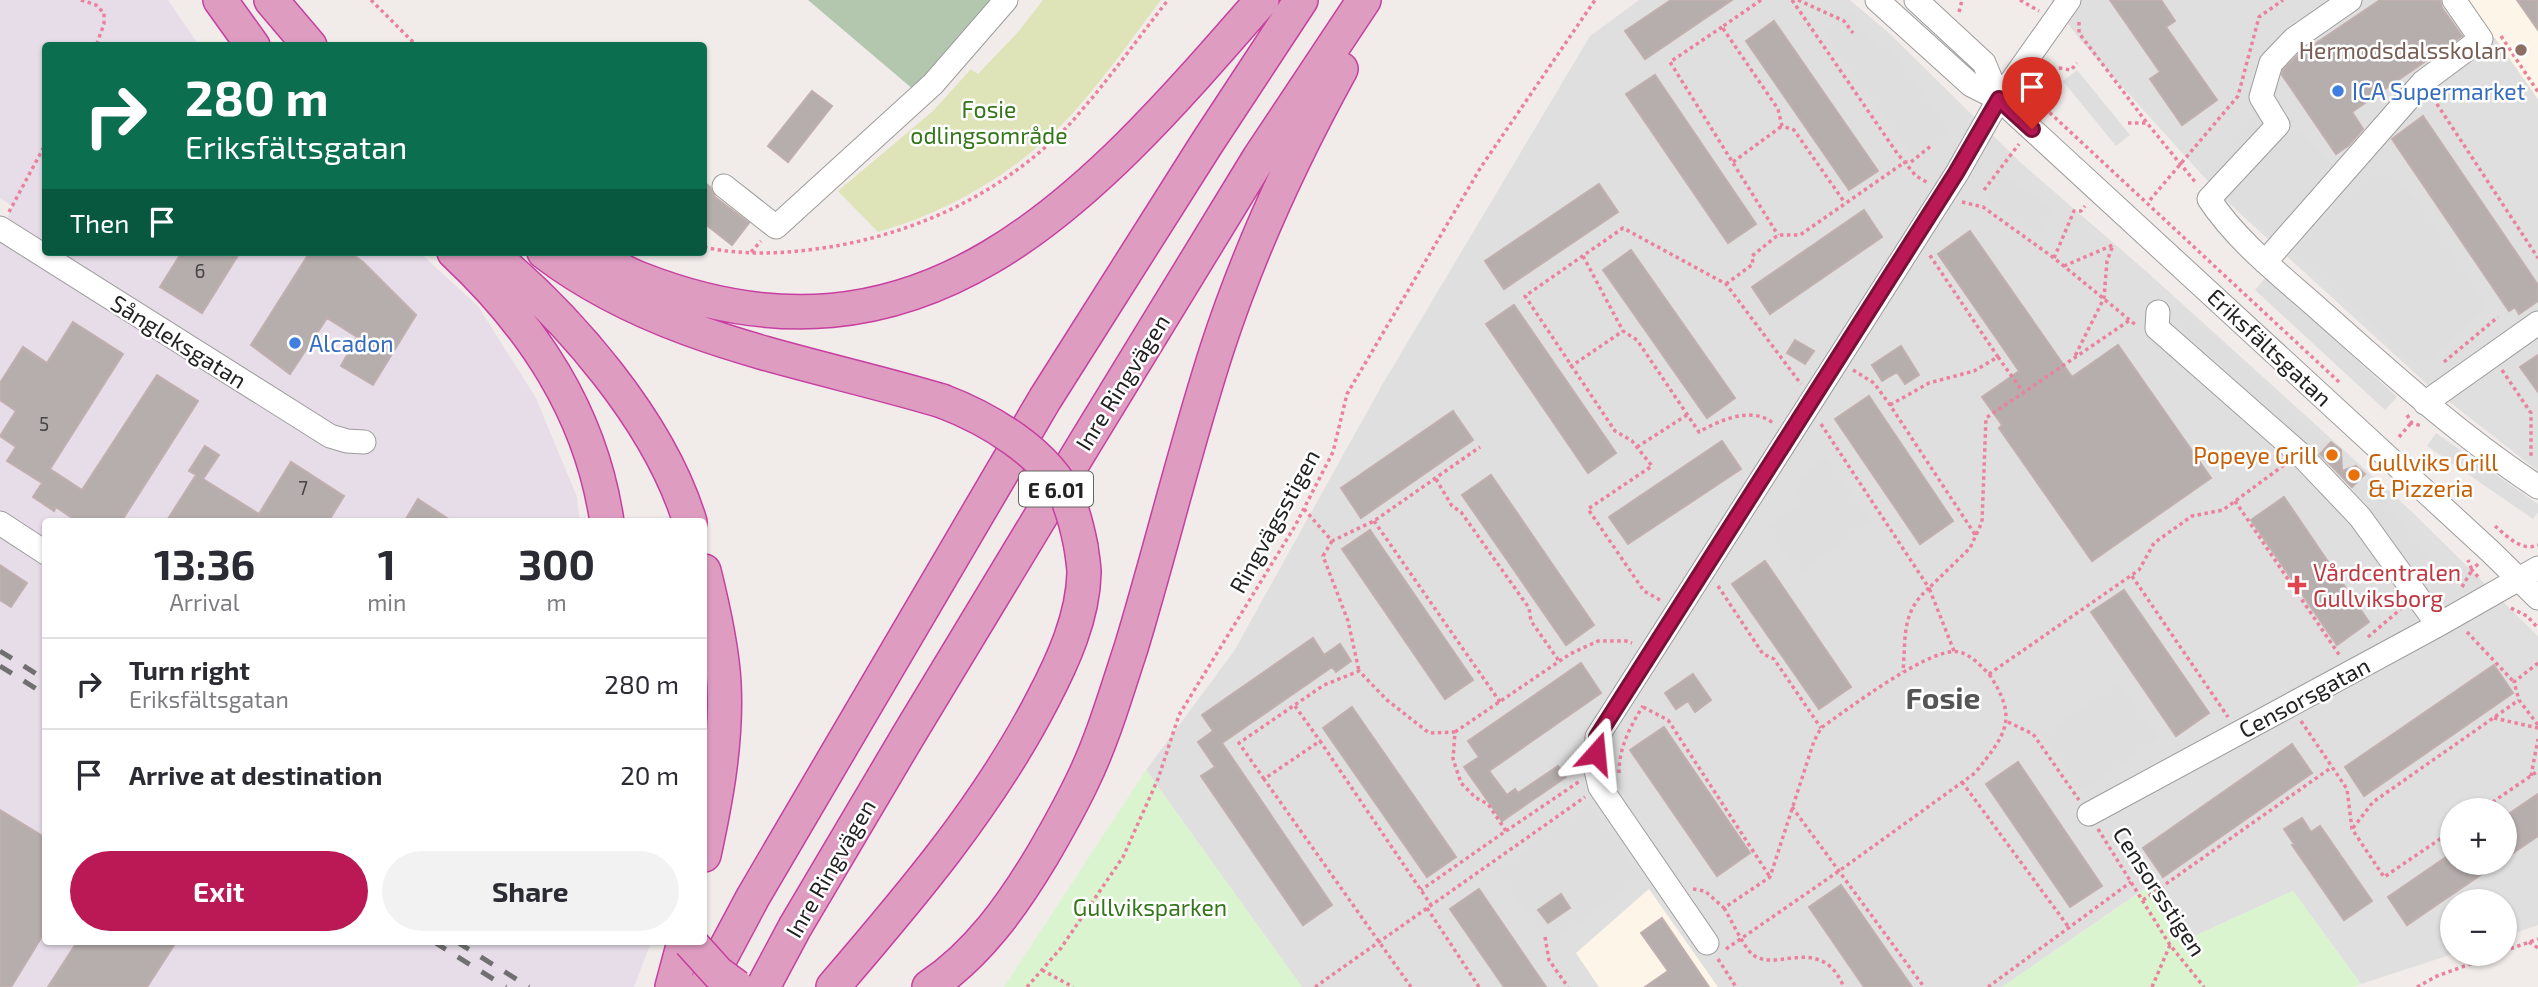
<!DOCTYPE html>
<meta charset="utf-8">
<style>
:root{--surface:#fff;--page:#f2f2f3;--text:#2b2b33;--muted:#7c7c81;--line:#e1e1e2;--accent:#bb1955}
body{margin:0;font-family:"Exo 2",sans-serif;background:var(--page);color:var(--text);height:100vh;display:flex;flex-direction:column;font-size:26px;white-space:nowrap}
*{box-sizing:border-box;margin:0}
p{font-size:23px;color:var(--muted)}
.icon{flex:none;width:38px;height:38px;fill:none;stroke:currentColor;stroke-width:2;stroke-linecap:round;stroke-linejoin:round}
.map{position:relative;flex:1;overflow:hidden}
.sheet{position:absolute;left:42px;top:518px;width:665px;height:427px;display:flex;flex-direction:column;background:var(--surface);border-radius:7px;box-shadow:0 2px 5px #0004}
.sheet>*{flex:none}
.guide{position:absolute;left:42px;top:42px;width:665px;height:214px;border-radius:7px;box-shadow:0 2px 5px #0004;background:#0b6e4f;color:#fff;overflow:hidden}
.buttons{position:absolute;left:2440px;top:798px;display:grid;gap:14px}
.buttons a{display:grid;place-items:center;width:77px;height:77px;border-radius:50%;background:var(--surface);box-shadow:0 2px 5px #0004;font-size:35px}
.pin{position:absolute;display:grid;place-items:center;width:60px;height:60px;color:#fff;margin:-72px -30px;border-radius:50% 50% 50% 0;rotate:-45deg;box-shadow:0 0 7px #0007}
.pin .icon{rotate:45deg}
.me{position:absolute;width:77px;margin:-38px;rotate:18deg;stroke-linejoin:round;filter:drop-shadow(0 0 5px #0008)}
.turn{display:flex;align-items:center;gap:24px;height:147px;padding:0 28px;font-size:32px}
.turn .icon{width:91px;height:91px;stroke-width:2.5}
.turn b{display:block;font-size:49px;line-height:60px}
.then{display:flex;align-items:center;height:66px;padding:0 28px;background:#0003;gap:14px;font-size:26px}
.eta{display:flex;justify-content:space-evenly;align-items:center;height:119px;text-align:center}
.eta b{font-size:42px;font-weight:700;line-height:49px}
.primary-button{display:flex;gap:14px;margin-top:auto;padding:14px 28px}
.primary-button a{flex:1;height:80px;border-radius:42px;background:var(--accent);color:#fff;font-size:28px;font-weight:700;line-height:80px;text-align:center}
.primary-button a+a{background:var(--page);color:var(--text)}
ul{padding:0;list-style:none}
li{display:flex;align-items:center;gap:21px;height:91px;padding:0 28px;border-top:2px solid var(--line)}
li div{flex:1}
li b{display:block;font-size:26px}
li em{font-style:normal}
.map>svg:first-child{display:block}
.residential{fill:#e0dfdf;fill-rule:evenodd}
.industrial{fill:#e7dde9}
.education{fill:#fcf5e8}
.grass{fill:#dee4b7}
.cemetery{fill:#b3c7ae}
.park{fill:#d9f4ce}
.parking{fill:#dedede}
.building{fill:#b6adad;stroke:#c1afae;stroke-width:2}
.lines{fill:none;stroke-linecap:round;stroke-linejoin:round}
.minor-casing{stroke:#9c9c9c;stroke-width:25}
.highway-casing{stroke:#c73fa0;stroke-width:36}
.path{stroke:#ea829e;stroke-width:3.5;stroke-dasharray:3.5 3.5;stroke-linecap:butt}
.minor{stroke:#fff;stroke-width:23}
.highway{stroke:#de9cc1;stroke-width:33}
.rail{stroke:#707070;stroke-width:5;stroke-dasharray:14 14;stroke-linecap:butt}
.highway-bridge-casing{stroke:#c73fa0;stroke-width:36;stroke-linecap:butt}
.highway-bridge{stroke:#de9cc1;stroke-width:33}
.route-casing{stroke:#7a1037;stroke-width:18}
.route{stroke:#bb1955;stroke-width:12}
.education-dot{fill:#8d6e63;stroke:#fff;stroke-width:2.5}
.shop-dot{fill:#3f7fe0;stroke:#fff;stroke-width:2.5}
.food-dot{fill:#e8710a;stroke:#fff;stroke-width:2.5}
.health-dot{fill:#e0444e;stroke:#fff;stroke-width:2.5}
.labels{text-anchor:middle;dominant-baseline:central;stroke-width:5;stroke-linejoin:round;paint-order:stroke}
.number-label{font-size:19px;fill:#474545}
.shield{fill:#fff;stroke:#646464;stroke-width:2}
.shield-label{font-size:21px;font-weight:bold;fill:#222}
.education-label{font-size:23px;fill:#785e54;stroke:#fff;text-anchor:end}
.shop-label{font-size:23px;fill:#366cbe;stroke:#fff;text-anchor:start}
.park-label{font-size:23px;fill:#34761a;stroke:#fff}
.street-label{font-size:23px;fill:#222;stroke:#fff}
.food-label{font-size:23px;fill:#c56008;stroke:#fff;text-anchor:end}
.health-label{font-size:23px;fill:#be3a42;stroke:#fff;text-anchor:start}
.district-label{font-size:30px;font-weight:bold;fill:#555;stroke:#fff}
</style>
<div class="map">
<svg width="2538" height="987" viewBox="0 0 2538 987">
<rect width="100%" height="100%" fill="#f1ecea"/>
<path class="residential" d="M1639,0h211l40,34 130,128 127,110 263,238 128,126v289l-34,12v-36h-52l1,53 -92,30 -68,-93 -103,47 -40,-53 -148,102h-700l-156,-217 88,-119 148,-266 208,-349zM2452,810h52v53h-52z
M2051,0h487v471l-109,-85 -206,-188 -143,-158z"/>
<path class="industrial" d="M0,0h168l31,45 -153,1v206h373l59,54 58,92 41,99 3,24 -534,1v420h605l-17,45h-634v-748l12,-33 -12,-8z"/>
<path class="education" d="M2468,0h70v99z
M1649,889l69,98h-119l-23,-34z"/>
<path class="grass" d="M1043,0h118c-29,38 -57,79 -89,114 -52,56 -120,97 -194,118l-40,-41 95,-80 38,-42 7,5 41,-43z"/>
<path class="cemetery" d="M808,0h185l-79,90z"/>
<path class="park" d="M1146,770l156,217h-298z
M2151,885l39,53 103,-47 68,93 -8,3h-351z"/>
<path class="parking" d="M1851,11l27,39 10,-6 61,86 -37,26 -89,-125z
M2077,70l53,65 -14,11 -53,-65z
M2266,103l69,63 -65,70 -69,-63z
M2375,164l45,40 67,102 -64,65 -129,-119z
M2001,173l53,36 -16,25 -54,-36z
M2266,277l131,120 -12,13 -130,-120z
M2179,304l152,141 -11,11 -152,-140z
M2436,433l102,71v8l-5,7 -106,-73z
M1826,458l45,63 -72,52 -33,-45 36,-26 -12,-17z
M2384,498l55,76 -14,11 -56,-76z
M2119,682l39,56 -76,53 -39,-56z
M1589,804l53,73 -93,67 -53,-73z"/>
<path class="building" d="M1671,0h61l-87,59 -20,-28z
M2110,0h51l14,21 -9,6 51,73 -35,25 -32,-46 10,-7z
M2380,0h60l2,8 20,28 -110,76 11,17 -14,16 -13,9 -54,-79 1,-5 14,-14z
M2517,0h21v30z
M1774,21l104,150 -29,19 -103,-149z
M1655,75l101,149 -28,19 -102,-149z
M812,91l20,15 -44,56 -20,-16z
M2423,116l115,169v16l-19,13 -4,-7 -6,4 -117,-172z
M704,182l6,5 5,10 34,26 -17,22 -28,-22z
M1599,184l19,28 -114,77 -19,-28z
M1864,210l18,27 -112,77 -18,-27z
M1970,231l102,146 46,-32 93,133 -119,83 -93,-133 3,-3 -20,-28 37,-26 -81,-117z
M1631,250l104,148 -28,20 -104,-148z
M182,252h58l-38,61 -42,-26z
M310,252h39l14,10 53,53 -43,70 -32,-19 16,-29 -30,-19 -37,56 -39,-29z
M1514,305l102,148 -28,20 -102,-149z
M73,322l50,32 -73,115 32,21 75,-115 41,26 -77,121h-43l-22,-15 -2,4 -21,-14 9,-14 -35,-22 9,-14 -16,-11 16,-25 -16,-11v-17l23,-36 24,16z
M1795,340l19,11 -9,13 -18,-11z
M1901,346l18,29 -14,9 -8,-12 -15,9 -10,-16z
M2538,355v37l-18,-25z
M1869,396l84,125 -33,23 -85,-125z
M1453,411l20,29 -112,78 -20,-30z
M1722,441l19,28 -113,75 -19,-27z
M2331,442l10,8 1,21 14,-5 9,8 -13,13 -32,-33z
M205,446l14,9 -16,24 56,35 32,-52 53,34 -16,26h-162l30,-47 -7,-4z
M1491,475l103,150 -28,20 -104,-150z
M2284,497l85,125 -32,23 -86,-125z
M418,499l35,23h-49z
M1370,530l103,150 -28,19 -103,-150z
M1765,561l86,126 -32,22 -87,-125z
M0,565l27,18 -16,24 -11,-7z
M2124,590l85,123 -33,23 -85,-124z
M1313,638l11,17 16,-11 11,17 -15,11 -4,-5 -110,76 110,162 -29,20 -102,-149 14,-9 -17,-25 15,-11 -11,-16z
M1581,663l20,30 -112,78 18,24 8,-6 3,4 40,-27 8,11 -64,44 -38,-54 15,-10 -11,-16z
M2494,665l19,28 -149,103 -19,-29z
M1693,674l18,26 -16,12 -7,-11 -12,8 -11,-16z
M1352,707l104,150 -29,20 -104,-149z
M1664,727l86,126 -33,23 -87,-126z
M2292,744l20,29 -149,104 -20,-29z
M2018,762l84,124 -32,21 -84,-123z
M2538,794v42l-34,23v-42z
M0,810l46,28v92l-35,57h-11z
M2302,818l9,14 9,-6 52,75 -28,19 -52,-75 2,-1 -10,-15z
M2452,853v10h46l-91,62 -19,-28z
M1841,885l19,27 52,75h-48l-55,-80z
M1479,889l67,98h-42l-54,-78z
M1561,894l9,14 -22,15 -10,-13z
M1662,918l47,69h-64l23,-16 -27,-38z
M77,942h99l-29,45h-99z"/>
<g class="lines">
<defs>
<path id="minor" d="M1877,0l94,85 28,14 492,453 47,46
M1916,0l68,63 15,36
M2350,0l-56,39 -23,24 -10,34 17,28 -69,74c29,44 74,78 113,113 70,62 138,124 216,175
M724,186l52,41 157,-143 73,-84
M0,228l330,208 17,5 17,1
M2265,262l158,-180 58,-43 -27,-39
M2158,312l-1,16 143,126 60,63 78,108
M2425,403l113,-80
M0,523l46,30
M2089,814l349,-189 100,-57
M1707,943l-107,-156 -4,-17 1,-33 360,-564 42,-74 70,-99"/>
<path id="highway" d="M220,0l33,46
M271,0l39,46
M454,252c79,74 137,161 153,270
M489,252c80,66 170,169 201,270
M544,252c117,89 261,108 398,149
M588,252c17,9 34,20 52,27 285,112 451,-83 622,-279
M704,571c9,36 18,75 20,112 3,58 -8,117 -20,172
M672,987l12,-45
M705,987l48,-90 292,-498 162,-256 94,-143
M763,987l32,-60 113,-191 177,-293 174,-285 105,-158
M833,987c78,-91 155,-181 210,-288 20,-38 40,-82 41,-126 0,-8 -2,-18 -3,-26
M929,987c49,-33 83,-81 113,-131 14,-24 28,-49 40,-74 21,-43 34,-89 49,-134 30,-99 54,-200 86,-299 32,-98 75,-191 124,-280"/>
</defs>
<use href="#minor" class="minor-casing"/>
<use href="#highway" class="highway-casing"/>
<path class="path" d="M81,0l15,5 8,8v11l-8,22
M371,0l46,46
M1761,0l-39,27 56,82 4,17 12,4 51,73
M1792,0l105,153 19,23 12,7
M1798,0l46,21 9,12
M2020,0l19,11
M1959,12l3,-12
M2079,22v11l68,90
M1722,27l-52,35 108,173
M2501,36l37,56
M2045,70l14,-2 12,2 6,-7
M2034,84v13l15,15 290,270
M2433,98l105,160
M2128,123h19l49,60
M1733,162l49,-36
M1984,190l35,-46
M2150,200l88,-104 21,-79 24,-17
M1962,202l21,5 71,51 83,68
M9,212l37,-69
M704,247c43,10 94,6 137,-2 87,-17 161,-54 224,-116 10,-10 19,-22 28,-32 26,-32 50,-65 75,-97
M751,252l10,-11
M1583,256l40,75 14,9 62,92c21,-12 53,-26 74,-9
M2054,258l20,-47h7l4,-5
M2064,266l49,-21 -6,16 -3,37 -29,58
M1726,284l27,-20 -1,-8 26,-21h22l105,-73h6l21,-17
M1998,357l25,35
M2444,362l54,-45
M1570,367l53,-36
M1853,370l21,13 16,22 86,131
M2502,370l29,43v46
M1890,405l39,-22 45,-12 24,-14 -69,-103
M2407,415l5,8 10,3
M1821,424l108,164c-28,24 -23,49 -26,84
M2399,437l12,-14
M1637,447l50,-32
M1436,479l16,27 9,6 68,96 2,13 28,40
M2235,501l105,155
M1304,509l28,32 42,-20 106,-74
M1374,521l126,181
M2495,526c12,10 26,26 43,19
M1332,541l-9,15 25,65 11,50
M2478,564l-6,6 8,9
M2132,576l96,141
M1718,586l45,68 11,5 47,69
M2462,587l10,-17 -4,-10
M1660,600l-16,-9 -56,-82 64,-43 -20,-25 -17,-10 -90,-135 98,-68 103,56 75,100
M2511,608l16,8 11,12
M2467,632l47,50
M2368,637l34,-29
M1954,651l-25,-63 41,-40 12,-26 4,-104 144,-98
M2538,663l-24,19 5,18 19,25
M1295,706l25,35
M1643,707l25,13 102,157
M2494,718l44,10
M2301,721l46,68 5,40 32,48 68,-46
M2008,722l25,12 46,66
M1455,732l115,-78 28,-13h28l6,2
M1619,773c0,-26 11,-46 24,-67
M2531,776l7,-37
M1264,779l-25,-36 85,-58 35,-14 28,29 42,33 26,-1 -2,27 8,24 15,15 12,6 18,27 -85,59
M1962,782l108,147
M1792,807l132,180
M2481,810l57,-39
M2353,828l20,-26 146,-102
M2098,829l72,116 34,42
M1506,831l74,-50
M1693,889l12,2 19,17 46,-31 44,-136 7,-13c24,-17 111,-83 138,-76 11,2 22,14 30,22l150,-104 15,-27 38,-27 31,-6 61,-45
M2143,900l189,-133
M1427,908l52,79
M1724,908c7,11 20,40 29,47 22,15 53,-11 79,13 5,5 9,13 12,19
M1545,937l4,23 19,27
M2529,942l9,6
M1726,949l113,-78 136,-98c31,-39 44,-54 14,-99
M2504,951l34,-12
M1718,959l18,28
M1042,970l31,17
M1027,987l34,-39 62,-91 35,-78 21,-64 116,-189 38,-74 14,-58 134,-227 114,-167
M1315,987l270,-190
M1411,987l-147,-208 56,-38 111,164
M1988,987l143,-105
M2152,987l18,-42
M2417,987l20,-11 61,-22"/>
<use href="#minor" class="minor"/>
<use href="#highway" class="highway"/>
<path class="rail" d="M0,651l46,29
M0,666l46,29
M434,942l72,45
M457,942l72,45"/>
<defs>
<path id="highway-bridge" d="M942,401c45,17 106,52 126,99 6,15 10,31 13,47
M690,942l28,31 19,14"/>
</defs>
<use href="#highway-bridge" class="highway-bridge-casing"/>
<use href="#highway-bridge" class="highway-bridge"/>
</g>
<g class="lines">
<defs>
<path id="route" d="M1596,753l1,-16 359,-564 43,-74 33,30"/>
</defs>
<use href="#route" class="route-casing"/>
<use href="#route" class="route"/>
</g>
<circle class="education-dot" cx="2521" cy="50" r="7"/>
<g class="shop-dot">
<circle cx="2338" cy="91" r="7"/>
<circle cx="295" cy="343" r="7"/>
</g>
<g class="food-dot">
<circle cx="2332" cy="455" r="7"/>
<circle cx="2354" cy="475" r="7"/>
</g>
<path class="health-dot" d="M2293.5 574.5h7v7h7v7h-7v7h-7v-7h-7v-7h7z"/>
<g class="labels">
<g class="number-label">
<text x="200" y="270">6</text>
<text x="44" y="423">5</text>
<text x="303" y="487">7</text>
</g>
<rect class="shield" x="1019" y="471.5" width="74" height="35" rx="5"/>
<g class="shield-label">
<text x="1056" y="489">E 6.01</text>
</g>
<g class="education-label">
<text x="2507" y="50">Hermodsdalsskolan</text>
</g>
<g class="shop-label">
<text x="2352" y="91">ICA Supermarket</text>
<text x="309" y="343">Alcadon</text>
</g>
<g class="park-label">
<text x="989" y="109">Fosie<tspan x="989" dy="26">odlingsområde</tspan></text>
<text x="1150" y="907">Gullviksparken</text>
</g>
<g class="street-label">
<text transform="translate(179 341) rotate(32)">Sångleksgatan</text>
<text transform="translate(2270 347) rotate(43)">Eriksfältsgatan</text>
<text transform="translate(1122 382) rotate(-58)">Inre Ringvägen</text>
<text transform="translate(1274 521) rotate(-61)">Ringvägsstigen</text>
<text transform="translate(2304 697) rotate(-28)">Censorsgatan</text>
<text transform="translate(830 868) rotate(-60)">Inre Ringvägen</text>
<text transform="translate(2160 891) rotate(57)">Censorsstigen</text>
</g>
<g class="food-label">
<text x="2318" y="455">Popeye Grill</text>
<text x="2368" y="462" text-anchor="start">Gullviks Grill<tspan x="2368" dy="26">&amp; Pizzeria</tspan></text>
</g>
<g class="health-label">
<text x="2313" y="572">Vårdcentralen<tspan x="2313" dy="26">Gullviksborg</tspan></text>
</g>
<g class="district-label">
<text x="1943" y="697">Fosie</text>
</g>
</g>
</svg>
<div class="buttons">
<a>+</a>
<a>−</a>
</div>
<div class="pin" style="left:2032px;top:129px;background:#d93025"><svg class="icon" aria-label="arrive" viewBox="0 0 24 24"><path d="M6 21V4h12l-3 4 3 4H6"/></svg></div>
<svg class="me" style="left:1596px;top:753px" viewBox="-20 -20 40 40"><path d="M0-17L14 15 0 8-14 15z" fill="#bb1955" stroke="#fff" stroke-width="4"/></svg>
<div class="guide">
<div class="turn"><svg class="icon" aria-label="right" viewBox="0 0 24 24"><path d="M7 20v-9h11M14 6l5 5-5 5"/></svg><div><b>280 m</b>Eriksfältsgatan</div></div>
<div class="then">Then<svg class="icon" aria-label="arrive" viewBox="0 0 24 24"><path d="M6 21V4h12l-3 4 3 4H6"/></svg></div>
</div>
<section class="sheet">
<div class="eta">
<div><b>13:36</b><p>Arrival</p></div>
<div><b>1</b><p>min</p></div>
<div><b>300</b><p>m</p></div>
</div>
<ul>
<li><svg class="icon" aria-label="right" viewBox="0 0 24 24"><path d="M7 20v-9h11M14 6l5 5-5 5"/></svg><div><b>Turn right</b><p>Eriksfältsgatan</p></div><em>280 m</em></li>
<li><svg class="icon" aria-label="arrive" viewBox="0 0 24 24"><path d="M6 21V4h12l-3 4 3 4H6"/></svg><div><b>Arrive at destination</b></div><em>20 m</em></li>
</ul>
<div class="primary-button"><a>Exit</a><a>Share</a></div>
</section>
</div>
